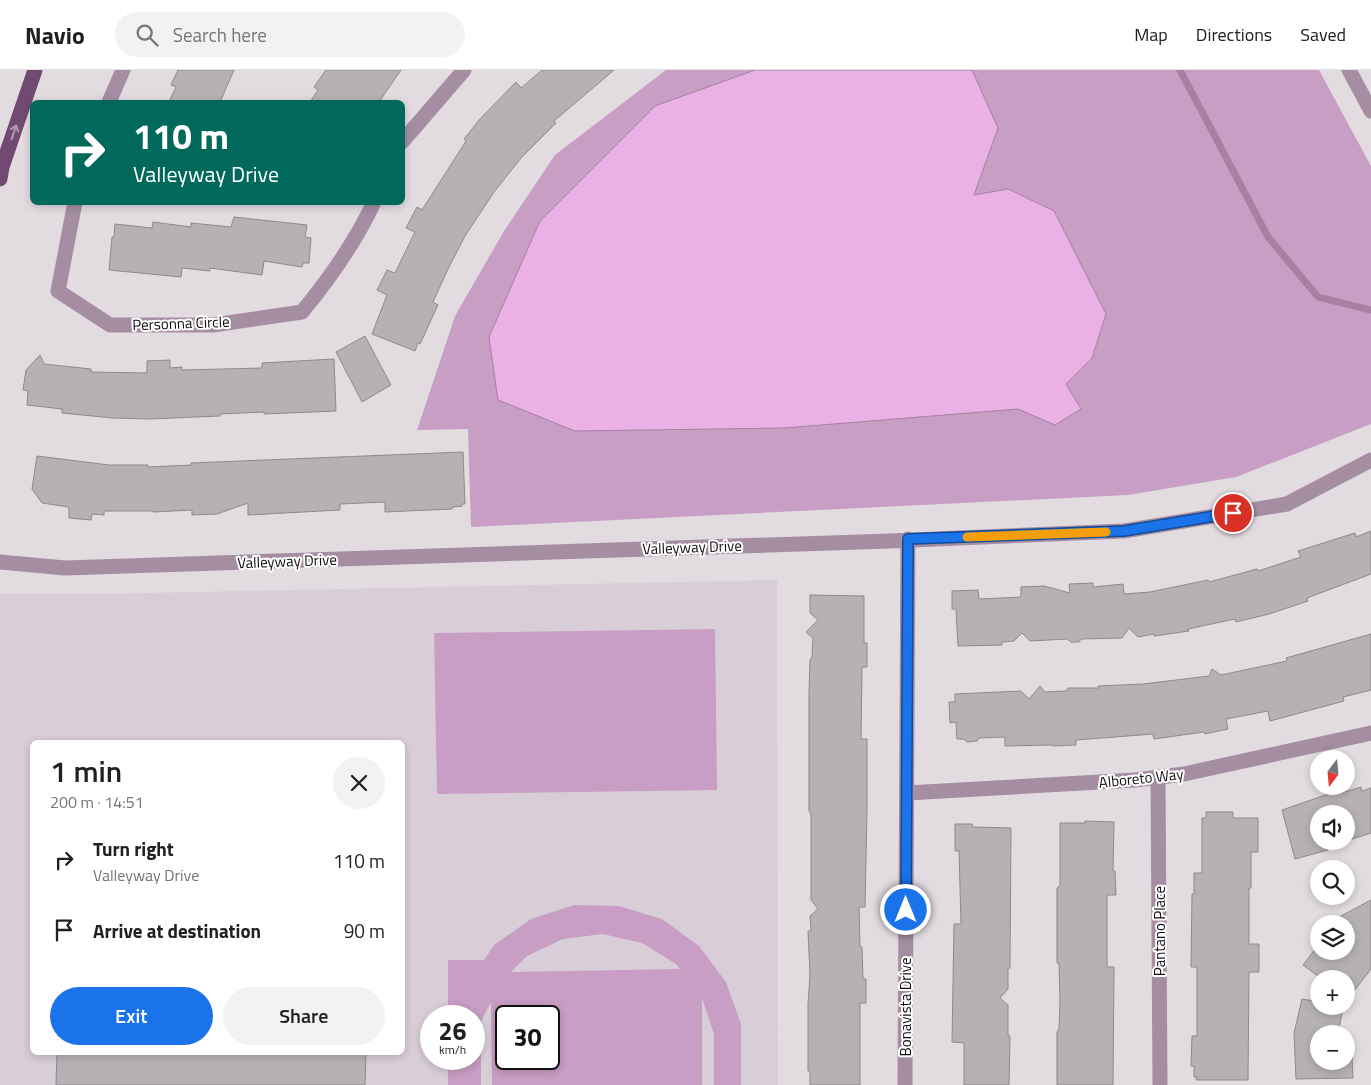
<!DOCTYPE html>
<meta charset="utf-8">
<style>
:root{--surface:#fff;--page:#f2f2f2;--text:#202124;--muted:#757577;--line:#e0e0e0;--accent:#1a73e8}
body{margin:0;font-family:"Titillium Web",sans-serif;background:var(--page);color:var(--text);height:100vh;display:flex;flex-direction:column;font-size:19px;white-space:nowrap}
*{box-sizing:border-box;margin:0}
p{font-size:16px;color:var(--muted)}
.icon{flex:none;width:28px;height:28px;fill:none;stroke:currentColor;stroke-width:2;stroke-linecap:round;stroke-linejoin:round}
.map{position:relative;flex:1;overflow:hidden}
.drawer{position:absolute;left:30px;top:670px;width:375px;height:315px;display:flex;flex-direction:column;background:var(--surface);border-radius:8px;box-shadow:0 2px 8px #0003}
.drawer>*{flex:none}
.guide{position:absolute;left:30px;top:30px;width:375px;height:105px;border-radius:8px;box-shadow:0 2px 8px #0003;background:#00695c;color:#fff;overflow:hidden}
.needle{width:32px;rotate:196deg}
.controls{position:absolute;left:1310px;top:680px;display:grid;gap:10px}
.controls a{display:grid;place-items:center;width:45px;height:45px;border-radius:50%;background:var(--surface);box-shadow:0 2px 8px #0003;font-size:25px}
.speed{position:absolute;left:420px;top:935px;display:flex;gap:10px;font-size:25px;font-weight:700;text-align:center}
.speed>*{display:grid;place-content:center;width:65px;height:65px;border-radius:50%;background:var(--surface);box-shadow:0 2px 8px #0003;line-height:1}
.speed small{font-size:12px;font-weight:400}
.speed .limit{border:2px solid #111;border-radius:8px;background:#fff;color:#111}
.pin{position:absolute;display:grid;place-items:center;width:42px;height:42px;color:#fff;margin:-21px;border:2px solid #fff;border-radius:50%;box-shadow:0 1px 5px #0007}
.me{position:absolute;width:55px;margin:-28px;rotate:0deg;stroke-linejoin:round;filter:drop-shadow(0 0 4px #0008)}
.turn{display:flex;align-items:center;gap:18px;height:105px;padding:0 20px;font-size:22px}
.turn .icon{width:65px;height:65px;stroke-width:2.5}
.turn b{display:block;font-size:35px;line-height:42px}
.round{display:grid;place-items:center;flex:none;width:52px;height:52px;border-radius:26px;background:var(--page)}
.summary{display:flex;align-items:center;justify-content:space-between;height:85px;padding:0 20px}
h1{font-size:30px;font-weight:600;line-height:38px}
.action{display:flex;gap:10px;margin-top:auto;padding:10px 20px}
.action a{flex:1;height:58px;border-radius:30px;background:var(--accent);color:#fff;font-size:20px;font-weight:600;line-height:58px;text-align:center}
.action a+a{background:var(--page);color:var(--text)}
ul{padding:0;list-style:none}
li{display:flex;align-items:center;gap:15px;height:70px;padding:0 20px}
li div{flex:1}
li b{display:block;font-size:19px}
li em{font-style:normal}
header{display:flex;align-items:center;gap:30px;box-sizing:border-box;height:70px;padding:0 25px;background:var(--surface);border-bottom:1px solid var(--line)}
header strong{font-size:24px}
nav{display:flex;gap:28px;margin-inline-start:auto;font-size:18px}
.search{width:350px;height:45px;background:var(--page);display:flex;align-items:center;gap:12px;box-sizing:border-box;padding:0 18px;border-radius:28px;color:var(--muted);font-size:19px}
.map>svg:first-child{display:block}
.built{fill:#d9ced8;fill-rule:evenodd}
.green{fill:#c89ec4;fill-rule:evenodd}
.water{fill:#e9b1e4;stroke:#a880a4}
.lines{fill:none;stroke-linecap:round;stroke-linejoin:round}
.stream{stroke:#a880a4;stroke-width:7}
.building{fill:#b6b1b5;stroke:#8d898d}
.minor{stroke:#a58da2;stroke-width:15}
.major{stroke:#724970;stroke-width:15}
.oneway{stroke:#b19bb0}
.route-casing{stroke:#114b97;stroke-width:12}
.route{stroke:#1a73e8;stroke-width:9}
.slow{stroke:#f59e0b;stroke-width:9}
.labels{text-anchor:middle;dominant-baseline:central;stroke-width:4;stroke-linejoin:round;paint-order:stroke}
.street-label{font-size:15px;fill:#0f0d0f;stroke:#fff}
</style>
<header>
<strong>Navio</strong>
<div class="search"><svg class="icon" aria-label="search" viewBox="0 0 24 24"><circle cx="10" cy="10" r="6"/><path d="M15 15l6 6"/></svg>Search here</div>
<nav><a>Map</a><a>Directions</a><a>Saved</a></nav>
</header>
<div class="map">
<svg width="1371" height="1015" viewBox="0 0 1371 1015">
<rect width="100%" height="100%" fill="#e2dce1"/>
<path class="built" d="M777,510l1,505h-778v-491h97zM32,672h370v310h-370zM431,946h43v43h-43zM506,946h43v43h-43z"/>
<path class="green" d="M666,0h653l52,96v258l-135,53 -108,18 -657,32 -3,-98 -51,1 38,-114 49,-85 51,-76z
M715,559l2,161 -280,4 -3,-161z
M574,835l45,1 43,13 37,27 27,36 15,42v61h-27v-51l-12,-36v87h-210l-1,-83 -10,19v64h-33v-26h26v-43h-26v-56h36l10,-15 37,-26zM603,864l39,9 34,21 4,5 -169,3 16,-16 36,-17zM506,946h43v43h-43z"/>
<path class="water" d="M755,0h217l26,58 -24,67 34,-6 46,22 52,103 -14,44 -26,26 15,25 -26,16 -37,-16 -234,19 -209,3 -77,-31 -9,-63 51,-116 115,-115z"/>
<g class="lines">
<path class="stream" d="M1180,0l88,167 50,60 53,13"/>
</g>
<path class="building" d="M178,0h56l-14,32h-51l7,-15 -5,-2z
M326,0h75l-22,32h-69l8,-12 -4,-3z
M542,0h72l-60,51 2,2 -35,35 -27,34 -29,44 -17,33 -15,33 5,3 -18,39 -2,-1 -3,8 -43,-17 15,-39 -10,-5 10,-20 8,3 20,-41 -9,-4 11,-21 5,3 44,-69 -2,-2 16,-20 36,-37 5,6z
M234,147l73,8 -2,12 6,1 -2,25h-6l-1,4 -38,-6 -2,14 -52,-7v3l-28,-3 -1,9 -72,-7 3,-33h2l1,-13 37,4 1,-6 38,5v-4l40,4z
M365,266l26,49 -29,17 -26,-50z
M40,285l4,9 47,5v3l56,1v-12l23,-1v8l12,-1v3l80,-2v-5l72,-4 2,52 -72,3v-2l-44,2v2l-71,3 -36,-1 -51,-5v-4l-35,-4 1,-14 -5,-1 3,-20z
M463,382l2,52h-3v2l-10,1v2l-67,3v-10l-45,2v6l-92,5v-12l-31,11 -25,1v-5l-39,2v-1h-49v4l-12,-1 -1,6 -22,-2v-11l-27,-4 -10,-14 5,-33 72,9h39v2l44,-2 -1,-2z
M1371,461v43l-64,24 1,3 -39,13 -33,8 -1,-3 -47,10 1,2 -35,5v-2l-16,3 -9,-9 -7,10 -41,1 -2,3h-8l-4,-3 -37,2 -8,-8 -8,8 -12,1v3l-44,1 -2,-37h-4v-18l26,-1 1,9 42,-2v-10l23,-1 26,7 -1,-9 24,-1v4l30,-3 1,10 26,-2 58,-12 1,2 48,-13 1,2 43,-14 -3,-6 57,-18 1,4z
M810,525l54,1v47h3v24h-5l-1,72h6v72l-2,96h-6l1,40h2l1,32h3v24h-6v82h-50v-14h-2v-67l2,-29 -2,-44h3l-1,-15 8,-7 -7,-9v-86l-2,-3v-120l1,-31 2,-3 1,-19 -7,-6 12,-12 -8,-7z
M1371,564v56l-28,7 1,4 -74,20 -2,-10 -42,8 2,10 -23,5 -1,-2 -50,7 -1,-5 -77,6v5l-23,1v-1l-48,1v-9l-26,1 -2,3 -10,1 -3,-3h-7l-1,-17 -6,1 -1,-21h6v-8l66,-3 8,8 11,-13 5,6 21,-1 2,-3h31l-1,-2 45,-2 66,-8 3,-7 9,6 66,-14 -1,-3z
M1361,717l1,4 9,-3v45l-25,8v-27h-27v27h26l-18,6 1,3 -33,9 -13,-49 58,-20 1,3z
M1206,742h27v6h25v34h-7v36h-2v56h10v28h-10l-1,108h-52l1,-3h-3v-11h-3l1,-30h5v-69h-6l1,-73h2v-21h8v-55h4z
M1085,751l29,1 -1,49h2l1,24h-9v72h7l-1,118h-56v-53l2,-3 1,-30 -1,-36h-2v-75l3,-3v-62h25z
M955,754h17l1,3 38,1 -1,140h-2v21l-8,9 8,7v29l2,3 -1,48h-45v-42l-12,-1 2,-118h7l-2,-73h-4z
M1371,830v69l-23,30 -2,-1v-19h-24l-19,-14 16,-21v7h27v-27h-12l5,-7z
M1302,929l17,3v4l24,1 -5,27h-19v27h27l1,-8 1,3h4l1,22 -57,1 -2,-46z
M57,982h309l-1,33h-309z"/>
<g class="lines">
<path class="minor" d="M1349,0l22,41
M109,32l14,-32
M402,72l62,-72
M75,132l-17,89 52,34h103l89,-13c28,-34 53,-69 72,-110
M0,492l65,6 825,-27 234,-10 163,-27 84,-44
M1158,708l2,307
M907,723l228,-13 49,-6 187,-41
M905,1015l3,-546"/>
<path class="major" d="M0,109l2,-12 33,-97"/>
</g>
<defs><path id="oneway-shaft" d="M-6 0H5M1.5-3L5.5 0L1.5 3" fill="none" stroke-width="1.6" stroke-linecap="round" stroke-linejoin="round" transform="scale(1.25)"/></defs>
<use class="oneway" href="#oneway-shaft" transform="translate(14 62) rotate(-72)"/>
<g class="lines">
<defs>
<path id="route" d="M906,840l2,-371 216,-8 109,-18"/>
</defs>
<use href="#route" class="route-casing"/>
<use href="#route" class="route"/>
<path class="slow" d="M967,467l139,-5"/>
</g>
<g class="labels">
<g class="street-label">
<text transform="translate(181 253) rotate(-2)">Personna Circle</text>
<text transform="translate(692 477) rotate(-2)">Valleyway Drive</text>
<text transform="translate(287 491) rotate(-2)">Valleyway Drive</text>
<text transform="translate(1141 708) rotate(-6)">Alboreto Way</text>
<text transform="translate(1159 861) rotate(-90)">Pantano Place</text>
<text transform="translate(905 937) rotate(-90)">Bonavista Drive</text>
</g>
</g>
</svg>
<div class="controls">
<a><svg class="needle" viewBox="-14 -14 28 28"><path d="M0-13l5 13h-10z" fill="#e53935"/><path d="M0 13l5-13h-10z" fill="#757577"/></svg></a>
<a><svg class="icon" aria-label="sound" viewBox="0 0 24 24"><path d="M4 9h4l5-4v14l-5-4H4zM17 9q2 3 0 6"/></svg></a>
<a><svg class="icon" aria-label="search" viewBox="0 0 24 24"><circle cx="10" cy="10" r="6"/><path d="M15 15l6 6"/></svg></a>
<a><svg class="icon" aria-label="layers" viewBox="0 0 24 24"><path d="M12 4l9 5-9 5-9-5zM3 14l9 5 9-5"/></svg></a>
<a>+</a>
<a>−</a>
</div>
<div class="speed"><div>26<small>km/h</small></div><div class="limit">30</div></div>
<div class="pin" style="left:1233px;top:443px;background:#d93025"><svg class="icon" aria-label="arrive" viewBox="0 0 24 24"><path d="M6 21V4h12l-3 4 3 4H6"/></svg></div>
<svg class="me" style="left:906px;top:840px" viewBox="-20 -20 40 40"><circle r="17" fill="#1a73e8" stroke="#fff" stroke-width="3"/><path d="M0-11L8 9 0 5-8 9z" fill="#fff"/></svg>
<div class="guide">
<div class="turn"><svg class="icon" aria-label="right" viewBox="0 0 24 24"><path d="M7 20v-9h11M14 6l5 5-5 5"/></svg><div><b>110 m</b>Valleyway Drive</div></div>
</div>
<section class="drawer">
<div class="summary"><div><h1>1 min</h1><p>200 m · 14:51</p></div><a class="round"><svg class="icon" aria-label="close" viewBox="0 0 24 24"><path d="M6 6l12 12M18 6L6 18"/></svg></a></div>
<ul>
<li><svg class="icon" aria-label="right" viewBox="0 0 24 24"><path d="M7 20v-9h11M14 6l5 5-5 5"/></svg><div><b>Turn right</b><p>Valleyway Drive</p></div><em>110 m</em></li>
<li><svg class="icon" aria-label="arrive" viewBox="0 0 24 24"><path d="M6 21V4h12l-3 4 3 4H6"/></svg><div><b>Arrive at destination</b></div><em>90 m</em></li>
</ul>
<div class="action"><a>Exit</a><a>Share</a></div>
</section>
</div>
